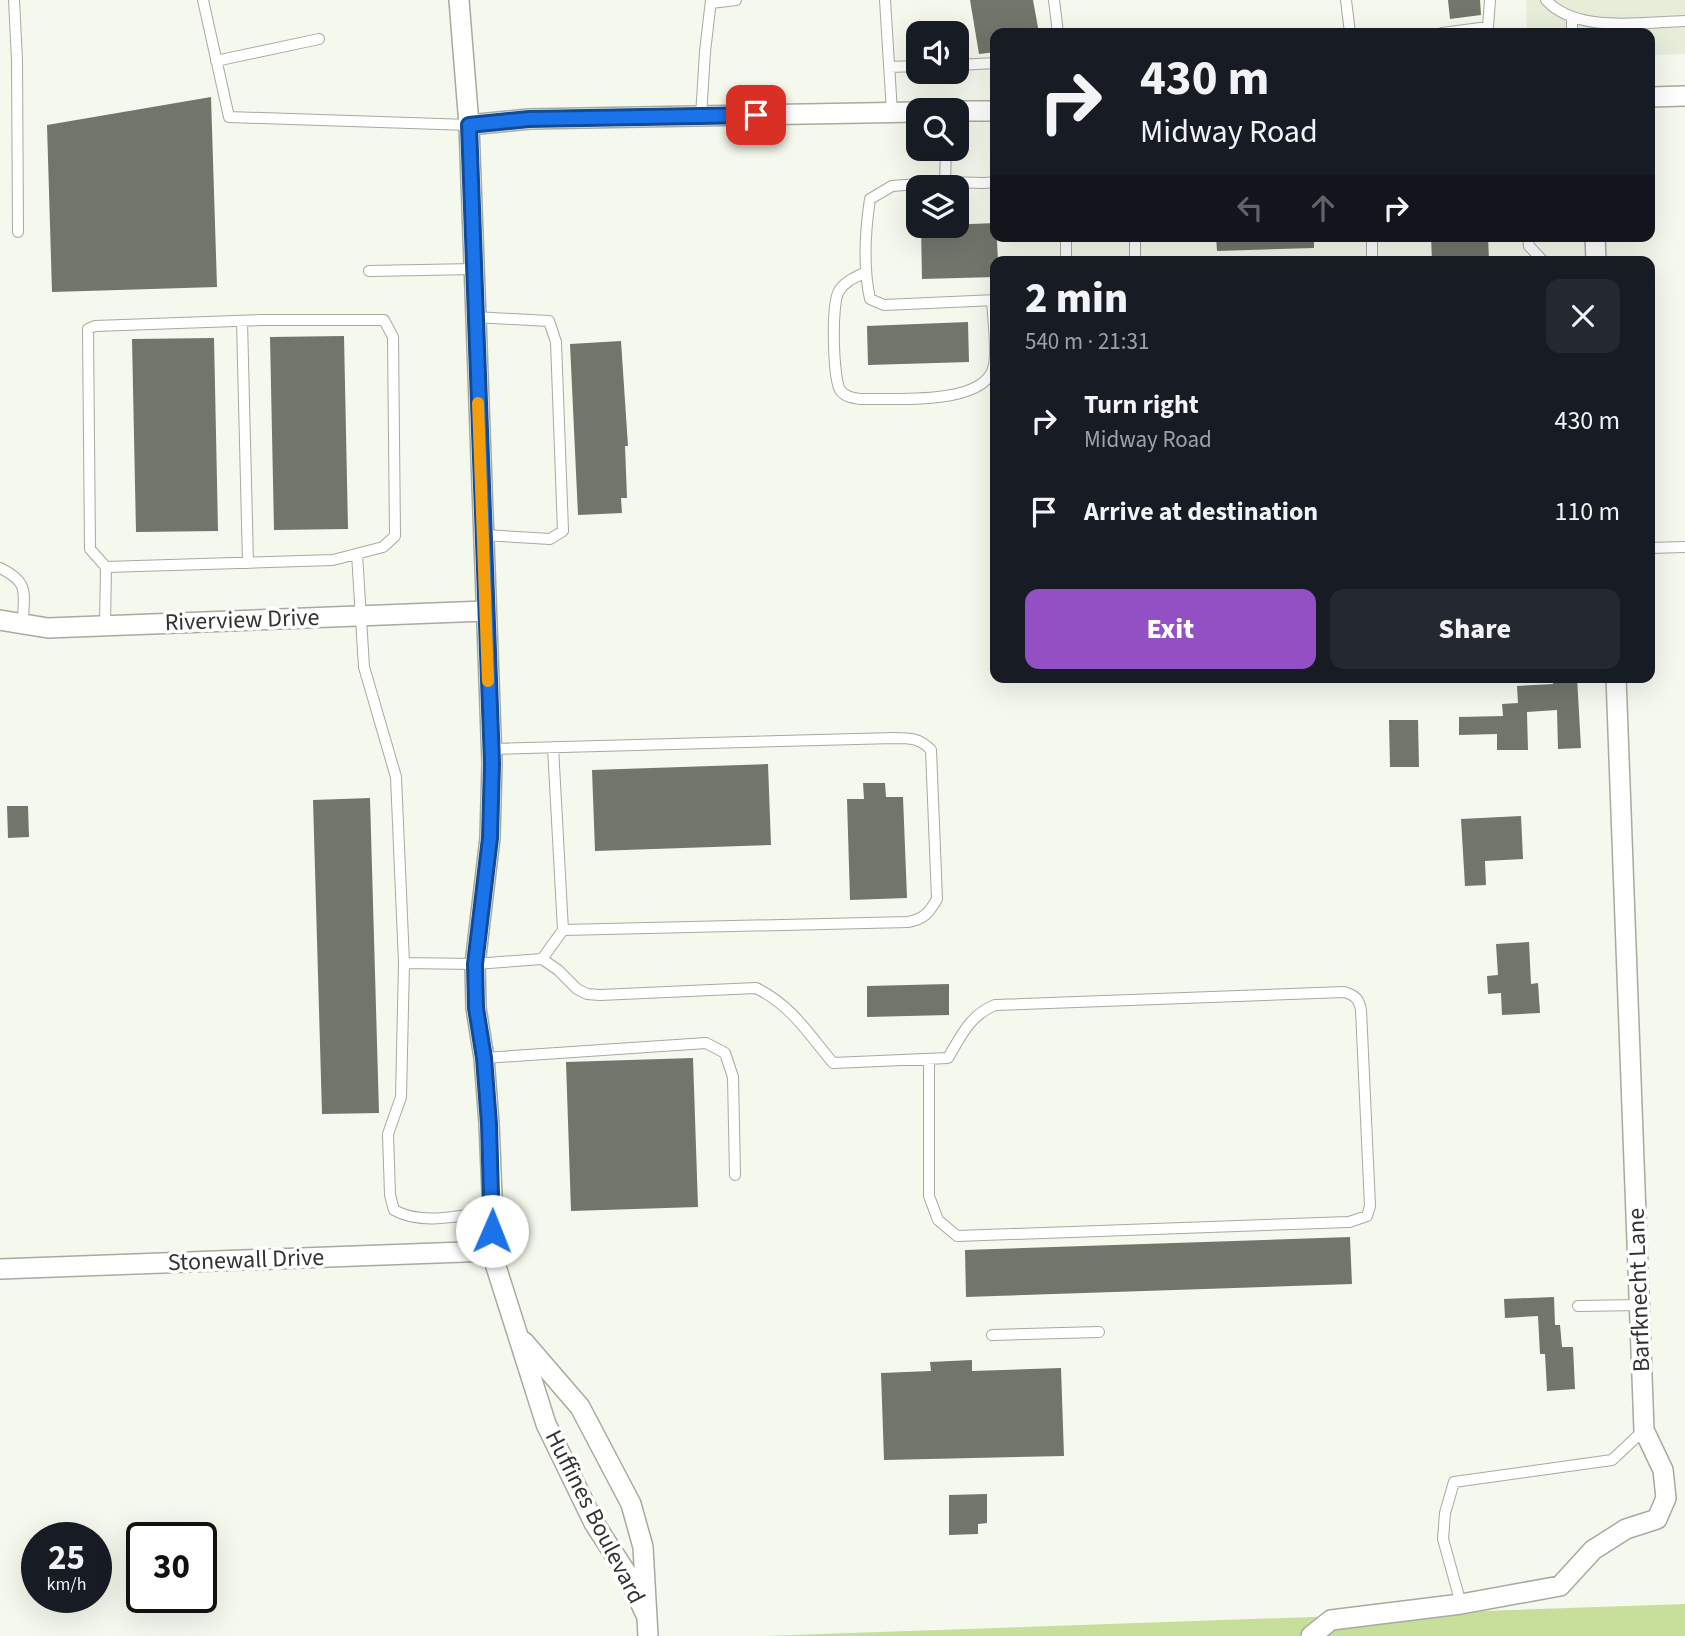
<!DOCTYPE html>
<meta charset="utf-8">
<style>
:root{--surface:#171b24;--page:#242831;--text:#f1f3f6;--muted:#9ea1a6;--accent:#934fc4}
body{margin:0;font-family:"Source Sans 3",sans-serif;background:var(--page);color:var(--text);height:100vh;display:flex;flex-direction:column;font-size:26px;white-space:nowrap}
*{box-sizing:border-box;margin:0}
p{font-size:23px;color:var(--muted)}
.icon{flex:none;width:38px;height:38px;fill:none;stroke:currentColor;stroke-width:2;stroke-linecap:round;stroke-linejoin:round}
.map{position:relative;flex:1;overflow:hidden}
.sheet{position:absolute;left:990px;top:256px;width:665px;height:427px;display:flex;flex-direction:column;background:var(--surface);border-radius:14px;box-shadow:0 7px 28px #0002}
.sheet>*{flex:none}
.hud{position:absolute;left:990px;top:28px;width:665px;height:214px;border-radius:14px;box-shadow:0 7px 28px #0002;background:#171b24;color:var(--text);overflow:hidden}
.buttons{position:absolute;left:906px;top:21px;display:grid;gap:14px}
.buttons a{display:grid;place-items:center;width:63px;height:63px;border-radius:14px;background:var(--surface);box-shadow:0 7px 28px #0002;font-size:35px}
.speed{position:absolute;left:21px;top:1522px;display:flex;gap:14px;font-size:35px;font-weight:700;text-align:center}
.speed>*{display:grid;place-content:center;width:91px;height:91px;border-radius:50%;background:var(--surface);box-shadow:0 7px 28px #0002;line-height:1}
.speed small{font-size:18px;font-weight:400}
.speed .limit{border:4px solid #111;border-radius:10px;background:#fff;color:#111}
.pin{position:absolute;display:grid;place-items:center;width:60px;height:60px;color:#fff;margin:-30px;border-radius:14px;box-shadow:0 4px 10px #0006}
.me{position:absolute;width:77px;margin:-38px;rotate:1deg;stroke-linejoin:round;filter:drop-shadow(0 0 5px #0008)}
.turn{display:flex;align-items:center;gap:24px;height:147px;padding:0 35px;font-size:32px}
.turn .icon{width:91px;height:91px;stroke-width:2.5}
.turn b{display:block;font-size:49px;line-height:60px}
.lanes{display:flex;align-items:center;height:66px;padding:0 35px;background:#0003;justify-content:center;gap:35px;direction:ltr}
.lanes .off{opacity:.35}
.round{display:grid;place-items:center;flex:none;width:74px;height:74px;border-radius:14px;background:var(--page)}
.head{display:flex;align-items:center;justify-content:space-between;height:119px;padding:0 35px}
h1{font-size:42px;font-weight:800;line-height:52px}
.primary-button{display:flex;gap:14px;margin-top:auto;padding:14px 35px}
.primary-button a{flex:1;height:80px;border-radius:14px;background:var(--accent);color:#fff;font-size:28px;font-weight:800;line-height:80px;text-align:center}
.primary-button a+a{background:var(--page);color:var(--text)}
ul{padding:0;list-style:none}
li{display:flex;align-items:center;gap:21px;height:91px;padding:0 35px}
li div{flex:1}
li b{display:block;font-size:26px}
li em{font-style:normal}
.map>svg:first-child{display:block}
.built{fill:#e6eeda}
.green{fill:#c8de9b}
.building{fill:#71756a}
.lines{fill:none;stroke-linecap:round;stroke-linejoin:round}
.service-casing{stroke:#a6aa9f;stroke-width:12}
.minor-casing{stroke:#a6aa9f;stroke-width:22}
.service{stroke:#fff;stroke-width:10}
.minor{stroke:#fff;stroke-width:19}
.route-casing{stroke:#114b97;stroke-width:18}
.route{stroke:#1a73e8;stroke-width:12}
.slow{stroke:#f59e0b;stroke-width:12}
.labels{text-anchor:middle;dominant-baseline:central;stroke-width:7;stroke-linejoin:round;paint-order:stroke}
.street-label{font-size:24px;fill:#31332e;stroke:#fff}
</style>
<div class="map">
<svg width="1685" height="1636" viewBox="0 0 1685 1636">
<rect width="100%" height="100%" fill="#f5f9ed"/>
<path class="built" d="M1526,0h159v54l-35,1v-22h-123z"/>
<path class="green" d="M1685,1604v32h-922z"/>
<path class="building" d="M970,0h63l6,33h-43v19l-17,2z
M1448,0h32l1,15 -31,4z
M211,97l6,190 -165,5 -5,-167z
M996,223l2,38h-2v16l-74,2 -1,-53z
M1216,236h98v12l-97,3z
M1431,236h57l1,25h-57z
M968,322l1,40 -101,3 -1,-39z
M344,336l4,193 -74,1 -4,-193z
M214,338l4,193 -82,1 -4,-193z
M621,341l7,105h-3l2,52h-6l1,15 -44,2 -8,-171z
M1553,677h24l4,71 -23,1 -1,-39 -30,2 1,38h-31v-16l-38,1v-18l44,-1 -1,-12 16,-1 -1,-17 36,-2z
M1389,720h29l1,47h-29z
M768,764l3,81 -176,6 -3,-81z
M863,783h22l1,14h17l4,101 -57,2 -3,-101h17z
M370,798l9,315 -57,1 -9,-314z
M7,806h21l1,31 -21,1z
M1521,816l2,43 -38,2 1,24 -21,1 -4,-67z
M1529,942l2,42 7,-1 2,30 -38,2 -1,-22 -13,1 -1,-18 11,-1 -2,-31z
M949,984v31l-82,2v-31z
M693,1058l5,149 -127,4 -5,-149z
M1350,1237l2,47 -386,13 -1,-47z
M1554,1297l1,28h5l2,22h11l2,42 -28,2 -2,-37h-5l-2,-38 -33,2 -1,-19z
M972,1360v11l89,-3 3,88 -180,4 -3,-87 50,-2 -1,-9z
M987,1494v29l-9,1v10l-29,1v-40z"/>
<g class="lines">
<defs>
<path id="service" d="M14,0l3,60 1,172
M203,0l26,117 240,8
M885,0l7,112
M1054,0l4,33
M1346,0l4,33
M1546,0c31,34 97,22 139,21
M711,3l25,-3
M1572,18v15
M1442,33l46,-6 2,-27
M216,61l103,-22
M957,65l39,-2
M889,67l30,-1
M701,116l4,-64 6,-52
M946,149l-1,33 -53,4 -22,13c-5,33 -7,68 0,100l14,6 112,-5
M945,182l39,1 12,-1
M1066,236v25
M1135,236v25
M1372,236v25
M1528,236l1,10 14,15
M369,271l105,-2
M866,272c-10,5 -21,9 -27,19 -8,12 -6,86 1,99 5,7 13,8 20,9 31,-1 127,8 134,-34 3,-16 -1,-47 -2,-65
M475,317l74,4 7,21 7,189 -13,8 -67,-4
M242,321l6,242
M1650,548l35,-1
M357,554l7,113 32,110 8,186 -3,134 -13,37 2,61 4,15c28,16 68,5 98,1
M0,568c31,15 23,25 23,56
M105,625l1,-58 -16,-18 -2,-220 7,-3 168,-6h121l9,17 2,199 -12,11 -50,13 -227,7
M553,747l10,183
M491,749l403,-11c16,0 26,0 37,12l6,149c-8,14 -13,20 -29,23l-345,8 -21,29
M404,963l71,1 67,-5 16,11 19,19 10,5 13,1 156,-7c35,17 52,45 77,75l115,-5c13,-22 22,-43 47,-53l349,-13c11,3 15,7 17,18l9,196 -3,10 -18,6 -392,14 -19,-16 -9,-24v-137
M484,1058l222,-15 19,10 8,24 2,98
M1578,1306l62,-1
M992,1335l107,-3
M1461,1604l-18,-65 2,-26 9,-31 158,-22 32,-30"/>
<path id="minor" d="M459,0l10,125 23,638 -2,75 -15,126 1,44 8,50 5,65 3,72 -1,56 55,173 48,99 33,51 20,43
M1650,97l35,-1
M957,111h39
M469,125l60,-6 390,-7
M1595,236l1,25
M0,620l48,8 437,-17
M0,1269l491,-18
M524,1342l56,65 51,97 12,43 5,89
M1311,1636l20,-16 130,-16 99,-18 33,-36 33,-21 31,-10 9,-21 -3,-28 -19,-40 -28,-753"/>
</defs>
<use href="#service" class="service-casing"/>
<use href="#minor" class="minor-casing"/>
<use href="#service" class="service"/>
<use href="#minor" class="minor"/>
</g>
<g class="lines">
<defs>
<path id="route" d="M492,1231l-3,-107 -5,-66 -8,-50 -1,-44 15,-126 2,-75 -23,-638 60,-6 227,-4"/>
</defs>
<use href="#route" class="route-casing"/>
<use href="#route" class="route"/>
<path class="slow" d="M478,403l10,278"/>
</g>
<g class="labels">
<g class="street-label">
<text transform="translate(242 620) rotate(-2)">Riverview Drive</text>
<text transform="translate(246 1260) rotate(-2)">Stonewall Drive</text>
<text transform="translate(1639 1290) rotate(-92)">Barfknecht Lane</text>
<text transform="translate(595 1517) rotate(63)">Huffines Boulevard</text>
</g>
</g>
</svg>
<div class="buttons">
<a><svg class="icon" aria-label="sound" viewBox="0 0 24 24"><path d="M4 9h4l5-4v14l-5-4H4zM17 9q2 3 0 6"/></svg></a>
<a><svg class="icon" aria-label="search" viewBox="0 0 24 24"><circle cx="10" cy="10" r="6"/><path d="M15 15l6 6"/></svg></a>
<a><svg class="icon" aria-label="layers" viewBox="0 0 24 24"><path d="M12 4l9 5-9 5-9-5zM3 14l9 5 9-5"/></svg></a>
</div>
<div class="speed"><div>25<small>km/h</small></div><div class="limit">30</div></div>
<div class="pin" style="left:756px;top:115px;background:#d93025"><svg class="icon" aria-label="arrive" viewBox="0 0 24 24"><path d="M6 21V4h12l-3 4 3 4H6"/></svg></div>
<svg class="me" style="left:492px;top:1231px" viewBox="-20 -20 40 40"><circle r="19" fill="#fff"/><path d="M0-13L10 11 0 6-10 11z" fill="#1a73e8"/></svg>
<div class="hud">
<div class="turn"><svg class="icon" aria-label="right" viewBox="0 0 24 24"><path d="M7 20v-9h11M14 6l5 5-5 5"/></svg><div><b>430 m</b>Midway Road</div></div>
<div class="lanes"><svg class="icon off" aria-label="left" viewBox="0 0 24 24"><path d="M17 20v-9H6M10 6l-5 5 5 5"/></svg><svg class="icon off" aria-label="ahead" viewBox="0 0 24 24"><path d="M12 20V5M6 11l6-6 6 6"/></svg><svg class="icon" aria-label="right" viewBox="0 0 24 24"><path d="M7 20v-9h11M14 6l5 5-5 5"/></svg></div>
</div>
<section class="sheet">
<div class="head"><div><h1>2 min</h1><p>540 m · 21:31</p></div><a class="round"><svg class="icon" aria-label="close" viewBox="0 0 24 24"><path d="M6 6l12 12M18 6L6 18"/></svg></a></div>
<ul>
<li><svg class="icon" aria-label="right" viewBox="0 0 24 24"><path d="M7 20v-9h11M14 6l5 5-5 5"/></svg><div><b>Turn right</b><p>Midway Road</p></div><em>430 m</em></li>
<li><svg class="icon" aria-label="arrive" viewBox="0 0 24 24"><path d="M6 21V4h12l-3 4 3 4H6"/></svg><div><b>Arrive at destination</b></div><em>110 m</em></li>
</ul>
<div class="primary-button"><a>Exit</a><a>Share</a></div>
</section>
</div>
